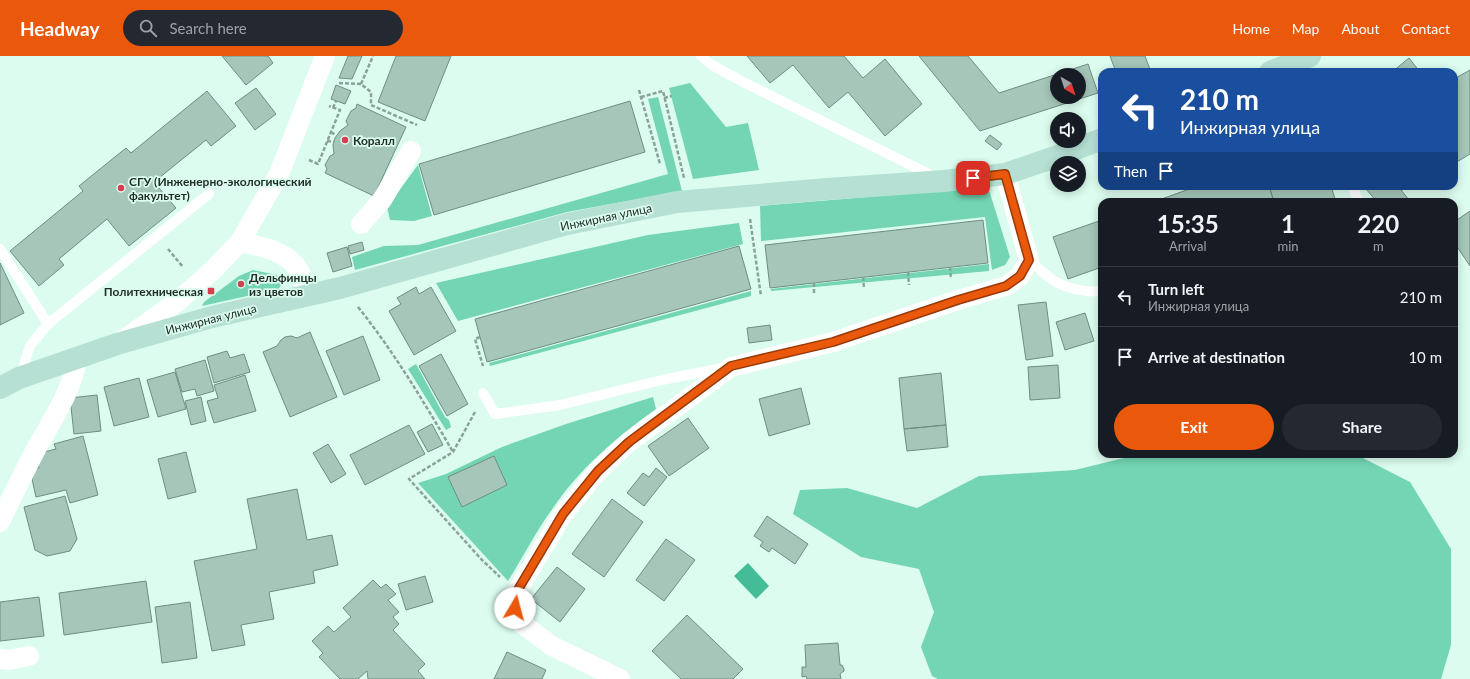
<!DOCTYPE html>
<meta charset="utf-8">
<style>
:root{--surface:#171b24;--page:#242831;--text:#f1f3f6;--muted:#9ea1a6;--line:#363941;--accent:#ea580c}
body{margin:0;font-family:Lato,sans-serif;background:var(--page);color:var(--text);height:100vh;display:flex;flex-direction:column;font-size:15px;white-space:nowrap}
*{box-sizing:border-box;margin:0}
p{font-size:13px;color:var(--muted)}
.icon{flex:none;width:22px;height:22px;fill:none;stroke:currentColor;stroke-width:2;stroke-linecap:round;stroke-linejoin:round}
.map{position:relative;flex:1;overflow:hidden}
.panel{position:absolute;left:1098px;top:142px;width:360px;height:260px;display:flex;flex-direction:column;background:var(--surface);border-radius:12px;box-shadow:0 2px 10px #0003}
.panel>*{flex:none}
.hud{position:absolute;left:1098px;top:12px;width:360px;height:122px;border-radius:12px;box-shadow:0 2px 10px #0003;background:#1a4fa0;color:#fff;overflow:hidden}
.needle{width:26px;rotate:141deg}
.buttons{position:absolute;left:1050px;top:12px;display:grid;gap:8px}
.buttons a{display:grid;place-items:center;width:36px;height:36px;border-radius:50%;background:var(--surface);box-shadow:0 2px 10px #0003;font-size:20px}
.pin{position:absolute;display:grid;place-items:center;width:34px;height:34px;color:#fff;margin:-17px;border-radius:8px;box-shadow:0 2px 6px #0006}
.me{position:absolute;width:44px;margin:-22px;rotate:8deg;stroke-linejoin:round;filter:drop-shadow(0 0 3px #0008)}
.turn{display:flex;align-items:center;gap:14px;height:84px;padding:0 16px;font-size:18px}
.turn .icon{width:52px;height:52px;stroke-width:2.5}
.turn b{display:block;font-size:28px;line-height:34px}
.then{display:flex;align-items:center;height:38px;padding:0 16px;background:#0003;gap:8px;font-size:15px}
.eta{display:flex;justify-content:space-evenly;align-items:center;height:68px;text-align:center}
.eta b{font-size:24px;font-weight:700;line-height:28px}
.button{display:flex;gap:8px;margin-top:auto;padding:8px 16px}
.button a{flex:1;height:46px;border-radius:24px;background:var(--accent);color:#fff;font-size:16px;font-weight:700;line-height:46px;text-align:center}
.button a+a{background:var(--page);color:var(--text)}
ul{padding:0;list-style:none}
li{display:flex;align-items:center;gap:12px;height:60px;padding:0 16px;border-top:1px solid var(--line)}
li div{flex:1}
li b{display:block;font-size:15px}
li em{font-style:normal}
header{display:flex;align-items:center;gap:24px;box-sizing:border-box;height:56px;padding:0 20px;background:var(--accent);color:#fff}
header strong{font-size:19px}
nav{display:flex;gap:22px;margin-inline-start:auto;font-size:14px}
.search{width:280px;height:36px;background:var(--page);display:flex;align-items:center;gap:10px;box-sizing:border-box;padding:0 14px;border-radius:22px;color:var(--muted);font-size:15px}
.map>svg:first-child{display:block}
.green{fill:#73d5b3}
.water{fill:#44bc97}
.building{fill:#a5c6b9;stroke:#6f8e82;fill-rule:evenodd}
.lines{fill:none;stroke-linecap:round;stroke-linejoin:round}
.path{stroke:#8aa399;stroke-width:2.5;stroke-dasharray:4 2;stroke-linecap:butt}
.lane{stroke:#fff;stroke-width:10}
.street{stroke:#fff;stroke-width:20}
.secondary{stroke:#b5e0d3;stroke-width:22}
.route-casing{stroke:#983908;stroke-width:10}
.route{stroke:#ea580c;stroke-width:7}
.poi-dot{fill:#d24150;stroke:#dbfcee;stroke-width:1.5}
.labels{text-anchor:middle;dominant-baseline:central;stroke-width:3.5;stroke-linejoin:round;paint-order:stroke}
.poi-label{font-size:12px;font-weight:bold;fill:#1f2c27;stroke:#dbfcee;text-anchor:start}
.street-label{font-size:12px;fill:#1f2c27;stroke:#dbfcee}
</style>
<header>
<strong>Headway</strong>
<div class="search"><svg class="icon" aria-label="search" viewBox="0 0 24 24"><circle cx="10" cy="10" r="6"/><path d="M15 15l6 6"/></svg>Search here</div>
<nav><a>Home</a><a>Map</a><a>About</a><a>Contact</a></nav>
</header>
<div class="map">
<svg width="1470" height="623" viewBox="0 0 1470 623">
<rect width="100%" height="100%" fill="#dbfcee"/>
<path class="green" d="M690,27l36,44 22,-4 11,47 -66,9 -24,-91z
M658,41l24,94 -115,21 -212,58 -3,-13 32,-11 34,-1 250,-71 -20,-75z
M418,109l14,51 -18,5 -24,-1 -3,-13z
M988,131l22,70 -5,8 -13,5 -7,-53 -224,24 -1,-35z
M739,167l4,21 -285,77 -22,-38 212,-48z
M989,208v7l-218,20v-2z
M253,214l24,5 5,10 -4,4 -76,17 2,-4 35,-26z
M751,235v5l-261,70 -1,-3z
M416,308l29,53 4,3 2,7 -5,3 -38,-61z
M653,341l3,12c-39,28 -75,58 -103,99 -17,23 -30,49 -45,73l-90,-98 28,-9 56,-27 64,-23z
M1140,398h215l55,28 41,67v96l-10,34h-503l-6,-3 -11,-29 13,-35 -15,-43 -58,-12 -68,-43 7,-24 47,-2 70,20 62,-32 96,-6z"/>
<path class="water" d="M748,507l21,23 -13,13 -22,-23z"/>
<path class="building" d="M222,0h46l5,7 -27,22z
M348,0h14l-10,23 -13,-1z
M396,0h55l-26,65 -47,-19z
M747,0h97l19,22 22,-19 37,45 -37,32 -37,-44 -19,16 -36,-43 -23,18z
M919,0h49l31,37 89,-29 10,29 -118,38zM1057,19h22v22h-22z
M1110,0h35l6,16h-35z
M1409,2l11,14h-28z
M1470,14v84l-15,9 -1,-3v-81z
M336,29l15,6 -6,13 -14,-5z
M256,32l20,26 -21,16 -20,-27z
M207,35l29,35 -25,20 -5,-6 -52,42 22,26 -47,38 -22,-27 -48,40 5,6 -25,21 -29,-35 73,-60 -4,-5 47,-38 5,5z
M630,45l15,51 -211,63 -15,-51z
M357,48l49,23 -32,69 -49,-23 2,-4 -2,-4 5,-9 4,-2 -1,-9 2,-7 5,-7 8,-6 -2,-4 5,-10 5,-3z
M990,79l12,9 -5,6 -12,-9z
M1198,130h71l5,16h-121z
M1269,130h62l5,16h-62z
M1370,130h28l11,14 -2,2h-30l-11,-13z
M1470,155v55l-16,-24v-20z
M983,164l5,43 -218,25 -5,-43z
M1102,164v47l-34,12 -15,-42z
M362,186l2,8 -14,4 -2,-8z
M739,190l12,43 -264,73 -12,-43z
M347,191l5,19 -19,6 -6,-19z
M0,207l24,50 -24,12z
M416,231l3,7 12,-7 25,44 -42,24 -25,-44 12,-7 -4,-6z
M1046,246l7,54 -27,4 -8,-55z
M1085,257l9,28 -29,9 -9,-28z
M770,269l2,15 -23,3 -2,-15z
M310,276l27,65 -47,20 -27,-65 14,-6 4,-6 4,-3 6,-1 6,2z
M363,280l17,44 -36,15 -18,-44z
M227,295l3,7 14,-4 6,18 -36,11 -7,-26z
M441,298l27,50 -21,12 -28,-50z
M205,304l9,31 -17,5 -2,-7 -13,3 -7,-23z
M1058,309l2,33 -30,2 -2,-33z
M175,316l11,37 -28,8 -11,-37z
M941,317l5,52 -42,4 -5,-51z
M245,319l11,36 -42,12 -7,-22 11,-3 -4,-13z
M139,322l10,39 -35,9 -10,-39z
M801,332l9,36 -41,12 -10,-37z
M97,339l4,36 -27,3 -4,-36z
M201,341l5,24 -15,4 -6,-24z
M688,362l21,30 -40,28 -21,-30z
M432,368l11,21 -15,7 -11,-20z
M409,369l16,29 -60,31 -15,-30z
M946,369l2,22 -41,4 -3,-22z
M83,380l15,59 -28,8 -4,-13 -30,7 -6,-27 9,-2 -3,-14 20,-5 -2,-5z
M328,388l18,30 -15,9 -18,-30z
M186,396l10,40 -28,7 -10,-40z
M494,400l13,29 -45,22 -14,-30z
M656,412l11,9 -23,29 -17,-13 16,-20 6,4z
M297,433l10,51 25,-5 6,30 -25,6 2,12 -46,9 5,27 -33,6 4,20 -33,6 -18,-90 63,-12 -10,-50z
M65,440l12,43 -7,12 -23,5 -12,-6 -11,-43z
M612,443l31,23 -39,55 -32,-23z
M767,460l41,28 -13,20 -23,-16 -3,4 -9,-6 3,-4 -9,-6z
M666,483l29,21 -31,41 -28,-21z
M557,511l28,22 -25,33 -29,-23z
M425,520l8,26 -27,8 -8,-26z
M373,524l8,8 5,-4 10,10 -8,6 11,12 -6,5 6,7 -6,6 32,34 -7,7 7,8h-57l-1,-8 -9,8h-18l-21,-22 4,-4 -11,-12 16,-15 6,6 17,-15 -8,-9z
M146,525l6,41 -88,13 -5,-42z
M39,541l5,39 -44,5v-39z
M190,546l7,56 -35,5 -7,-56z
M687,559l56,54 -10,10h-52l-29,-28z
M838,587l2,22h2l2,4v2l-4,3 1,5h-34l-1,-3 -4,1v-10h4l-1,-22z
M507,596l39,18 -4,9h-48z"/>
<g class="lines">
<path class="path" d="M339,27l22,1 10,8v13l46,20
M361,28l12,-28
M639,34l21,74
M641,41l22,-6 21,87
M664,42l8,-2
M333,52l3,-7
M331,76l5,3
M327,85l7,1
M309,104l9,4 22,-54 -11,-4
M750,163l11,77
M168,193l15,18
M950,211l1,12
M908,216l1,13
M863,221l1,11
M814,227v11
M358,251c36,45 66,95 95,145
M480,281l-5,2 8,27
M475,356l-22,40 -44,27 73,81 18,17"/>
<path class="lane" d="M701,0l11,9 31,17 192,95
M1352,130l7,16
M0,193l48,75
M1029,204c9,7 17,16 27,22 13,7 32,11 46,9
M20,321l10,-31 18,-22 161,-130
M483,337l12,21 65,-9 102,-25 60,-12"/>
<path class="street" d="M361,168l21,-24 29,-49
M240,186c19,4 47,9 58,27 5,7 6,18 9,27
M122,285l56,-40 35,-31 27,-28 39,-68 46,-118
M0,466c11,-23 22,-46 34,-69 16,-30 38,-60 43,-95
M0,603l9,1 20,-4
M620,623l-68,-33 -31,-23 -6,-15 1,-15 47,-79 35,-43 31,-29 102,-75 102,-25 125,-42 48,-14 14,-10 9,-16 -24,-86"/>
<path class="secondary" d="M1270,16l40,-16
M0,332l19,-10 98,-34 95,-27 128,-29 227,-64 110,-22 150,-13 117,-8 61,-7 50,-17 47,-18"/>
</g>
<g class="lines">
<defs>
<path id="route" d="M515,552l1,-15 47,-79 35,-43 31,-29 102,-76 102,-24 125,-42 48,-14 14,-10 9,-16 -24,-86 -32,4"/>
</defs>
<use href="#route" class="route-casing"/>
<use href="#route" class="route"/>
</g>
<g class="poi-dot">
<circle cx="345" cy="84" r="4"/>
<circle cx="121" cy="132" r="4"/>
<circle cx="241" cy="228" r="4"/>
<rect x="207" y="231" width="8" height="8" rx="2"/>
</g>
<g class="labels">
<g class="poi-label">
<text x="353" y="84">Коралл</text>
<text x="129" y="125">СГУ (Инженерно-экологический<tspan x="129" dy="14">факультет)</tspan></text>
<text x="249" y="221">Дельфинцы<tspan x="249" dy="14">из цветов</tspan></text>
<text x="203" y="235" text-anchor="end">Политехническая</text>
</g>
<g class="street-label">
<text transform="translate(606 161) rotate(-12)">Инжирная улица</text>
<text transform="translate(211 263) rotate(-14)">Инжирная улица</text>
</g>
</g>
</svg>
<div class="buttons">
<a><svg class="needle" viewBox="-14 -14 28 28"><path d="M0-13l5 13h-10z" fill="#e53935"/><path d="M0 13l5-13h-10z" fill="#9ea1a6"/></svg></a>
<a><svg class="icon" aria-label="sound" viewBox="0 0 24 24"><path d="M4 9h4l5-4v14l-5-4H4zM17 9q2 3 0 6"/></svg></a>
<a><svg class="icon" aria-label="layers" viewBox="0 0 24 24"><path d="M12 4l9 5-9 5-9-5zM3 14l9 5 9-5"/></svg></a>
</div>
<div class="pin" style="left:973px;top:122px;background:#d93025"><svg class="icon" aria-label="arrive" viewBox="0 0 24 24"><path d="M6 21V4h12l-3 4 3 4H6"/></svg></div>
<svg class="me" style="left:515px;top:552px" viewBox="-20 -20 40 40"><circle r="19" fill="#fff"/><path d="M0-13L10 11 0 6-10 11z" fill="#ea580c"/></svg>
<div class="hud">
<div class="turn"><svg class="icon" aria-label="left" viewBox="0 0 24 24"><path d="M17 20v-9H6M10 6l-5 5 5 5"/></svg><div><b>210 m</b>Инжирная улица</div></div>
<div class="then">Then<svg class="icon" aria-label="arrive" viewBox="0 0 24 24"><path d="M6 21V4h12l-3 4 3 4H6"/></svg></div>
</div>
<section class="panel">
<div class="eta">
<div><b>15:35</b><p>Arrival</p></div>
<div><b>1</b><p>min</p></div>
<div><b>220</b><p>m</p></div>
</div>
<ul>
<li><svg class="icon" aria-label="left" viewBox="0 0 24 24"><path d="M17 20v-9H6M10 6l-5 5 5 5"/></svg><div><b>Turn left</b><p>Инжирная улица</p></div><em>210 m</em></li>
<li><svg class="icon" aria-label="arrive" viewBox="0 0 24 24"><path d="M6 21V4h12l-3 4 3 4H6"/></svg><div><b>Arrive at destination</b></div><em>10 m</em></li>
</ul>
<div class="button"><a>Exit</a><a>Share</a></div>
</section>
</div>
